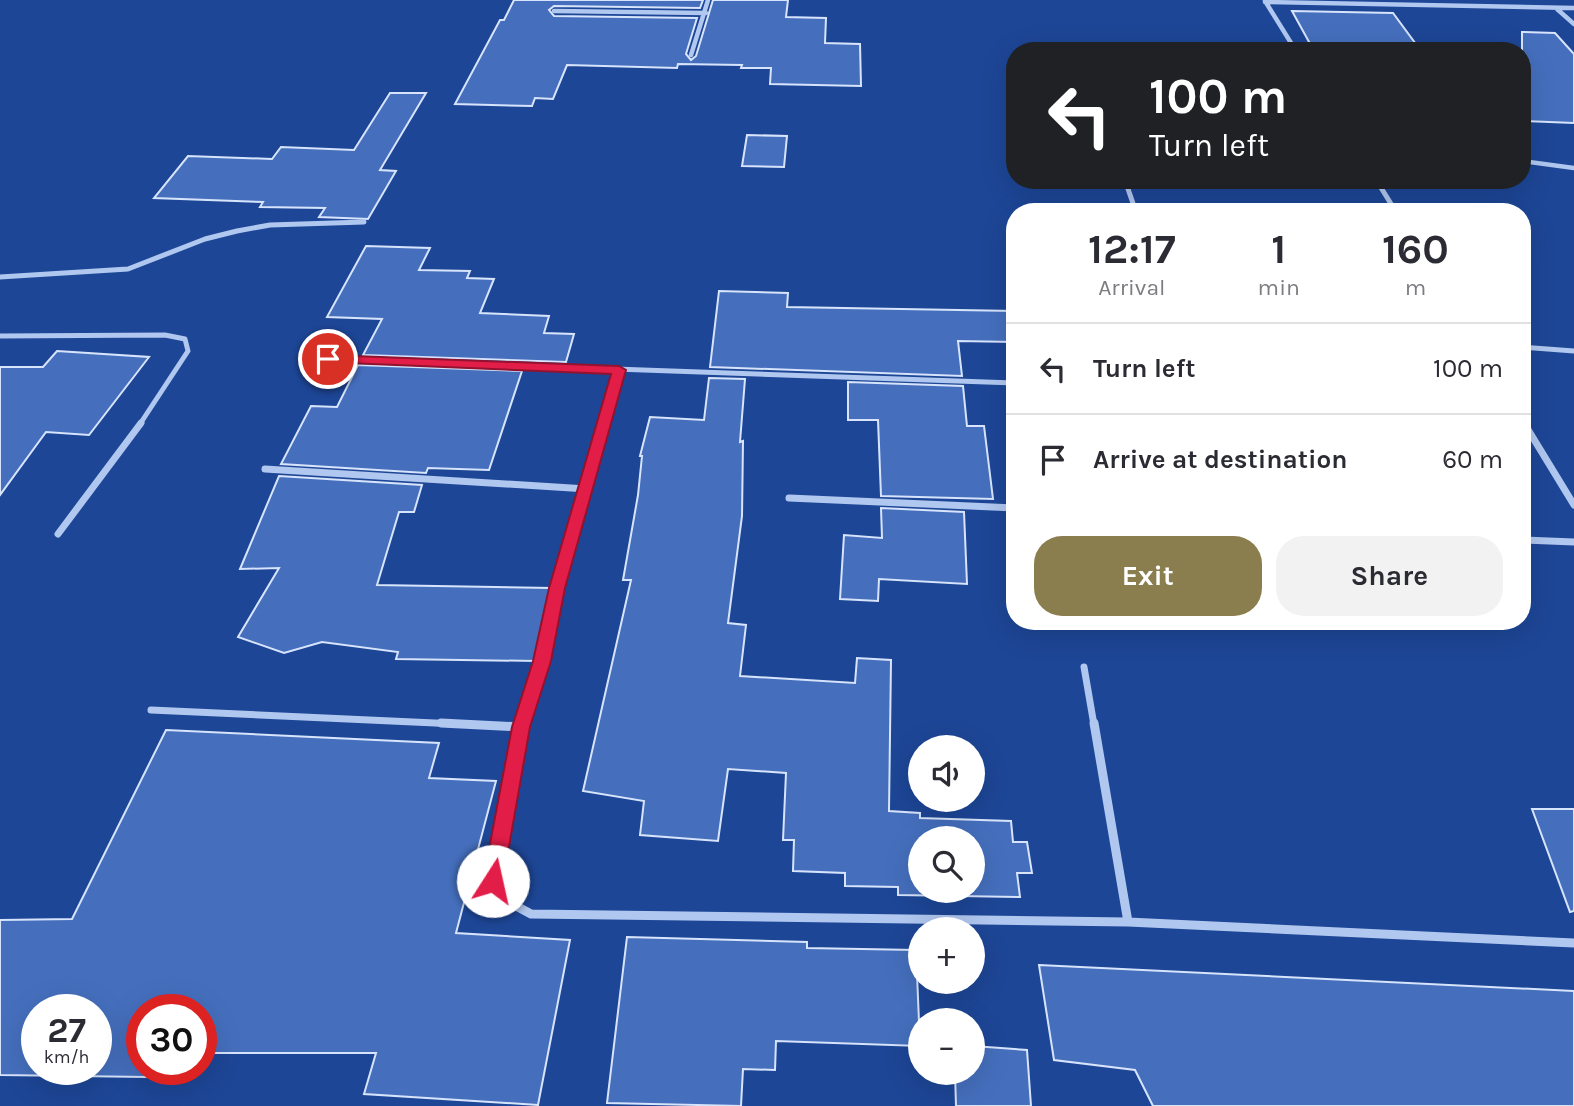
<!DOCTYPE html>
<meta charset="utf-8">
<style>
:root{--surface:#fff;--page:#f2f2f3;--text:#2b2b33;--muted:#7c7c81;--line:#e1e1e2;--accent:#8a7e4e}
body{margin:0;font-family:Karla,sans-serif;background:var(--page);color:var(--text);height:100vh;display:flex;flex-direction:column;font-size:26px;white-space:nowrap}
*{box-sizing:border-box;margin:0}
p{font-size:23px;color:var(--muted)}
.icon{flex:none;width:38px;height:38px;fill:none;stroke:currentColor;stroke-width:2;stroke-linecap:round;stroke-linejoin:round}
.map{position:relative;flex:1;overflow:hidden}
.details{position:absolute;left:1006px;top:203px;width:525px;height:427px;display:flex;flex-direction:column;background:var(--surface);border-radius:28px;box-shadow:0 7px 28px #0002}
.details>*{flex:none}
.top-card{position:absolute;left:1006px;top:42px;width:525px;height:147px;border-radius:28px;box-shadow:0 7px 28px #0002;background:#202124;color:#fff;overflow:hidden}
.controls{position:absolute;left:908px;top:735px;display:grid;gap:14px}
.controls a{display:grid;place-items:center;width:77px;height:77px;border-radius:50%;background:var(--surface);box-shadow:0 7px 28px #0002;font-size:35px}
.speed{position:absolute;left:21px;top:994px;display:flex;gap:14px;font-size:35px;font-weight:700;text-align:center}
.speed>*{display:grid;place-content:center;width:91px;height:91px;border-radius:50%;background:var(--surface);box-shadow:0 7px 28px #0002;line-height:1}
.speed small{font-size:18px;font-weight:400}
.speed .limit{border:10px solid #d22;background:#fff;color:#111}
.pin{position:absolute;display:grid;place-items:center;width:60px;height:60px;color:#fff;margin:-30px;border:4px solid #fff;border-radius:50%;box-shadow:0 2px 7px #0007}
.me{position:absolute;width:77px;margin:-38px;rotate:10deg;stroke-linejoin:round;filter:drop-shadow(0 0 5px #0008)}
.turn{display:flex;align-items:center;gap:24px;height:147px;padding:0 28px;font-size:32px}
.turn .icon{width:91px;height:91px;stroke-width:2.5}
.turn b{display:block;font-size:49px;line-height:60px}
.eta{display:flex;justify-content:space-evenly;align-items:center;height:119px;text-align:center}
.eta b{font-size:42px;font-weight:700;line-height:49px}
.primary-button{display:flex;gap:14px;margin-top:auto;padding:14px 28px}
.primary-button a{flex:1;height:80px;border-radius:28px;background:var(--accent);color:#fff;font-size:28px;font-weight:700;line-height:80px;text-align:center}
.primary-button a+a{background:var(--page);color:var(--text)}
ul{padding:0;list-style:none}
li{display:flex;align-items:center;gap:21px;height:91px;padding:0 28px;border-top:2px solid var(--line)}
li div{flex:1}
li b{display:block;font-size:26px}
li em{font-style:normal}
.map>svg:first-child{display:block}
.building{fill:#456fbd;stroke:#d7e4fb;stroke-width:2;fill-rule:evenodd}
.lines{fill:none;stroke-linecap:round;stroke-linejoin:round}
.minor-far3{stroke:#b0c7ef;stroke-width:4.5}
.minor-far2{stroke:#b0c7ef;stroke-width:5}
.minor-far1{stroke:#b0c7ef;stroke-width:7}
.minor{stroke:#b0c7ef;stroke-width:9}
.route{fill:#e11d48;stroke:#92132f;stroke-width:2}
</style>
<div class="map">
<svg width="1574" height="1106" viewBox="0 0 1574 1106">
<rect width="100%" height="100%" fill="#1d4696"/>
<path class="building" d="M514,0h189l-3,8 -146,-2 -5,4 5,6 143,2 -11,36 5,6 5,-4 17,-56h75l-2,17 40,1 -1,25 35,1 1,42 -91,-2 1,-16h-30l1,-3 -64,-1 -1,4 -110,-3 -14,34 -18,-1 -3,8 -77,-2 45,-84h4z
M1292,11l101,2 28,38h-107z
M1522,32l33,1 19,21v69l-52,-2z
M390,93h36l-46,77 16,1 -28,48 -49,-2 6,-9 -65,-1 3,-5 -109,-4 34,-42 84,3 9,-12 73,3z
M747,135l40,1 -3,31 -42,-1z
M366,246l64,2 -11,22 51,1 -3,7 27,1 -14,34 69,3 -5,17 30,1 -8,28 -203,-7 19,-36 -55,-2z
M719,291l69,2 -1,14 228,4v31l-57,-1 4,35 -252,-9z
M57,351l92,6 -60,78 -43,-3 -46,63v-128h43z
M358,365l164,6 -33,99 -61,-2 -2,5 -145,-9 30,-58 26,1z
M709,378l36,1 -5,63 3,-1 -1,75 -14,107 18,2 -6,51 115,7 2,-25 34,2 -2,151 31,2v5l91,3 2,21h14l5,31h-15l3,24 -122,-2v-8l-53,-1v-13l-52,-2 1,-31h-11l3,-67 -58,-4 -10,72 -78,-6 4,-34 -61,-10 48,-211h-8l15,-85 4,-39h-2l10,-39 54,3zM920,838h53v53h-53z
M848,382l115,4 4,40h17l9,73 -112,-3 -3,-76h-30z
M279,476l143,9 -8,27h-15l-22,73 174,3 -15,73 -140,-2 2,-7 -76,-10 -38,11 -46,-16 41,-69 -39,1z
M881,508l83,4 3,72 -88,-5 -1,22 -38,-2 4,-64 38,3z
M166,730l273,13 -10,35 67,3 -40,152 114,7 -32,165 -174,-11 12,-41h-175v-43h-59v59h8l-3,8 -147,-2v-155l72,-1zM37,1010h59v59h-59z
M1532,809h42v102l-4,1z
M627,937l180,5v6l109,2 4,96 -144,-5 -1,29 -32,-1 -2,37 -134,-3z
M1039,965l535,26v115h-421l-18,-36 -81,-10z
M973,1046l54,4 4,56h-75l-1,-33h18z"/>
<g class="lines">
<path class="minor-far3" d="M1265,1l31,50
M1265,2l309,6
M1557,9l17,15
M554,11l152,2
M691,55l17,-55
M1522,161l52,7
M1125,180l3,7
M1377,180l4,7"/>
<path class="minor-far2" d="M1127,186l9,26
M1380,186l16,26
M0,277l128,-8 77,-30 32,-8 33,-6 94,-3
M0,336l165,-1 20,4 3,12 -48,73
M1522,347l52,4
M328,359l687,24
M1522,420l3,4
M604,424l15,-54"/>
<path class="minor-far1" d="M1524,423l50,82
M265,469l322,20
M789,498l226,10
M58,534l83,-111
M1522,540l52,2
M1084,667l10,58
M151,710l328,15
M522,725l20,-64 15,-73 47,-165"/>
<path class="minor" d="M441,723l80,4
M522,723l-29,158 12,19 26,14 597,8 446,21
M1094,723l34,199"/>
</g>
<path class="route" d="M328,355l291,11 7,4 -61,218 -14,73 -21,66 -27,154 -3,7 -7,3 -7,-3 -3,-7 29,-154 21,-66 16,-73 62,-214 -287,-12 -2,-3z"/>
</svg>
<div class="controls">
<a><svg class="icon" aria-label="sound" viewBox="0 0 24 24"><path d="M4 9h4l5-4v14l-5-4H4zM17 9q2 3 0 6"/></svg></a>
<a><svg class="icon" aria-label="search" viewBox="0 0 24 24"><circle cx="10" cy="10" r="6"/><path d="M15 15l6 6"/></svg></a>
<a>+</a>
<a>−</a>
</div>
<div class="speed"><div>27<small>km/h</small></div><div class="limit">30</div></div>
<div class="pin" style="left:328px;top:359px;background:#d93025"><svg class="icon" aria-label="arrive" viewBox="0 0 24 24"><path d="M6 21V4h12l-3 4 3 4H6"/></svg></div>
<svg class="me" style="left:493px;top:881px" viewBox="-20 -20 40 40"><circle r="19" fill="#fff"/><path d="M0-13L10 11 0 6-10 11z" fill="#e11d48"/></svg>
<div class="top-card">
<div class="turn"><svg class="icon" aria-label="left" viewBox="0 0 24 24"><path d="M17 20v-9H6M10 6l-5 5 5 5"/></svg><div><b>100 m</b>Turn left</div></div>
</div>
<section class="details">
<div class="eta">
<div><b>12:17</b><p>Arrival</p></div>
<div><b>1</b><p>min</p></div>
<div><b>160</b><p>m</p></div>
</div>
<ul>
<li><svg class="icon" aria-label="left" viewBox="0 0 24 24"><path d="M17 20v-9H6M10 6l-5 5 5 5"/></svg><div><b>Turn left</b></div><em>100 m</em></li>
<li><svg class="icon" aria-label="arrive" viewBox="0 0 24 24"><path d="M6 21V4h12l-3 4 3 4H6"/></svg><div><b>Arrive at destination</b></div><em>60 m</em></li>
</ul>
<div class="primary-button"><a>Exit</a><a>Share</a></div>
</section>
</div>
